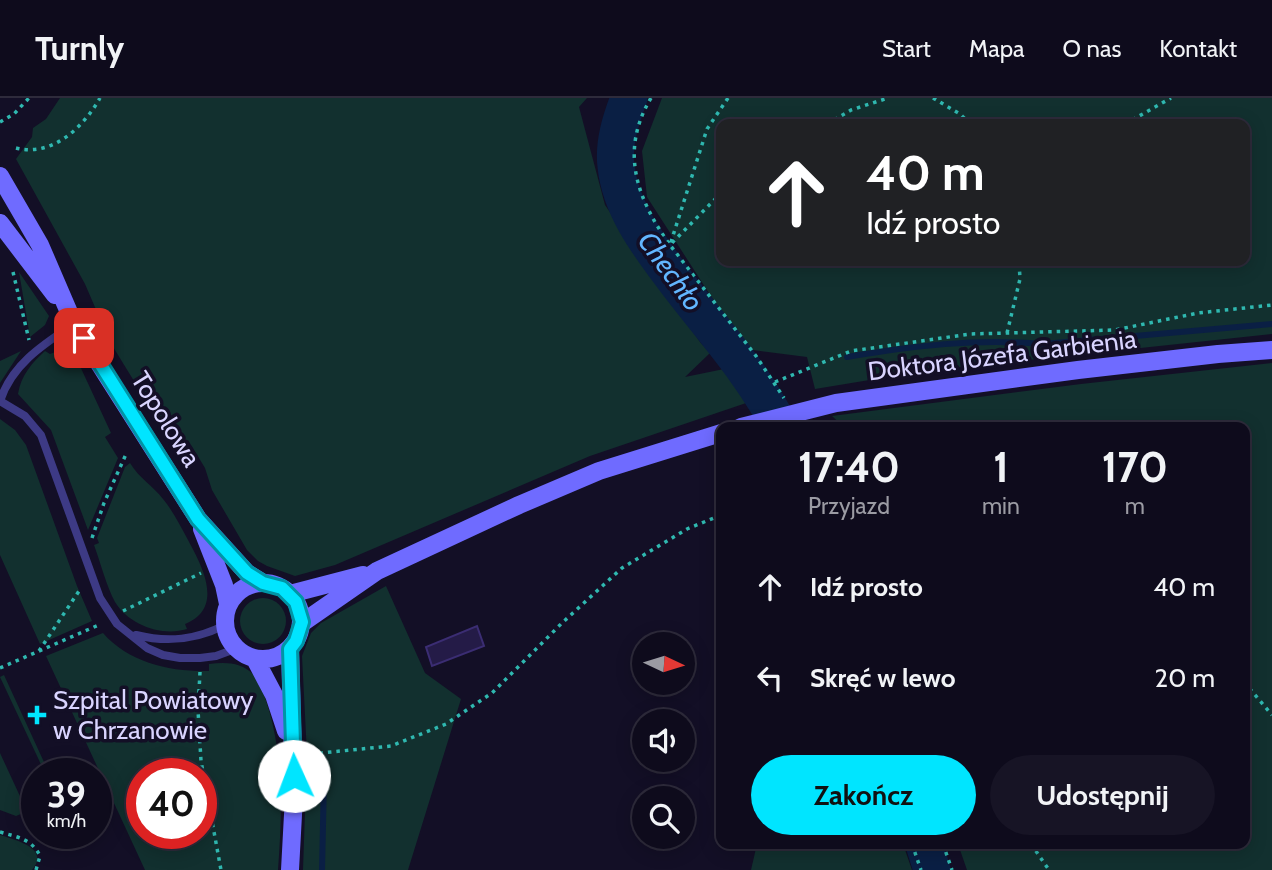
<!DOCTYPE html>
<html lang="pl">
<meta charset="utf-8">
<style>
:root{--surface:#0e0b1c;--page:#171425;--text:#f1f3f6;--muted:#9b9ba3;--line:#2e2b3b;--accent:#00e5ff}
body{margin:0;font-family:Cabin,sans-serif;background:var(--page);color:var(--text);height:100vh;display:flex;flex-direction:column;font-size:26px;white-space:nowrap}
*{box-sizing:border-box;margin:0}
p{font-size:23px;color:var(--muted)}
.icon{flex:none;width:38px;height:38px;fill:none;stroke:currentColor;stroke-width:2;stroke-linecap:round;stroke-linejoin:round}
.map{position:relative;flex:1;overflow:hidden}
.sheet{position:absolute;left:716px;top:324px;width:534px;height:427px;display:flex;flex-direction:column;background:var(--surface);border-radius:14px;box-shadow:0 4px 18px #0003,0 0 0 2px var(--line)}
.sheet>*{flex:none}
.top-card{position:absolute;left:716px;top:21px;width:534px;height:147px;border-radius:14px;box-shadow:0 4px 18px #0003,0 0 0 2px var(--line);background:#202124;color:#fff;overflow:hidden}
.needle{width:46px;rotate:94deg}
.buttons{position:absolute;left:632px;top:534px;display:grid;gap:14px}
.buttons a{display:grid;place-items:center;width:63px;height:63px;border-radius:50%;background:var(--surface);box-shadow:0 4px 18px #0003,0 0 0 2px var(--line);font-size:35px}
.speed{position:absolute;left:21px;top:660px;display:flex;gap:14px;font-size:35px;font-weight:700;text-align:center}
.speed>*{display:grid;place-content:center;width:91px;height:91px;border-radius:50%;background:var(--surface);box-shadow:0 4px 18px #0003,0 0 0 2px var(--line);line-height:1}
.speed small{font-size:18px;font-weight:400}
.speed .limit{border:10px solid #d22;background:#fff;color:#111}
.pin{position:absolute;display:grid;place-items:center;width:60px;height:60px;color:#fff;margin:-30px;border-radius:14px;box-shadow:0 4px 10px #0006}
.me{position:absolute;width:77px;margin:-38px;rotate:358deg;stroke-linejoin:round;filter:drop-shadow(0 0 5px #0008)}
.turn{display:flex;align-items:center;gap:24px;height:147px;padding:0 35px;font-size:32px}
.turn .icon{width:91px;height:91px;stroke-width:2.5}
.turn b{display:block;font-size:49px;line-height:60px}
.eta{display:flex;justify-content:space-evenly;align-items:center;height:119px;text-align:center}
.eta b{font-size:42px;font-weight:800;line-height:49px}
.button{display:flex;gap:14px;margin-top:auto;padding:14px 35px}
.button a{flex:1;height:80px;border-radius:42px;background:var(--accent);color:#111;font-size:28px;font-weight:800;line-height:80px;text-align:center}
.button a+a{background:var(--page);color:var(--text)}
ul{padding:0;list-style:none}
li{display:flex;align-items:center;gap:21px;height:91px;padding:0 35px}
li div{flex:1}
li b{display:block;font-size:26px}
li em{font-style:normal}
header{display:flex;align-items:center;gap:42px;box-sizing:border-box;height:98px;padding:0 35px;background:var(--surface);border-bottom:2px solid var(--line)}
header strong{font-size:33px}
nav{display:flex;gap:38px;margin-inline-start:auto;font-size:24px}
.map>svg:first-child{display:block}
.green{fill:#12302f;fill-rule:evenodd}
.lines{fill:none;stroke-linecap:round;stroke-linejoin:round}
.stream{stroke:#0a1f44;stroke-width:6}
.river{stroke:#0a1f44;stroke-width:37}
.building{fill:#241b47;stroke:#3b2d73;stroke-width:2}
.path{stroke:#2fb8b0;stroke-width:3.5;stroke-dasharray:3.5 5;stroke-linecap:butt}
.lane{stroke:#3d3a85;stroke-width:8}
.secondary{stroke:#6f6bff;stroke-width:18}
.route-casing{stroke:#0095a6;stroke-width:18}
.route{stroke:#00e5ff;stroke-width:12}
.poi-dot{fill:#00e5ff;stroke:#130f26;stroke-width:2.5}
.labels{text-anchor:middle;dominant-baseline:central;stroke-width:7;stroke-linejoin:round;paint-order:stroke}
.street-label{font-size:26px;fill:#d9d4ff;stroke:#130f26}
.poi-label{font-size:26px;fill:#d9d4ff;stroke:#130f26;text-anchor:start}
.water-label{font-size:28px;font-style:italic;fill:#62b6ff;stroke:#130f26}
</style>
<header>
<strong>Turnly</strong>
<nav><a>Start</a><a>Mapa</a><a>O nas</a><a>Kontakt</a></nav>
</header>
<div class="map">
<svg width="1272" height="772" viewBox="0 0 1272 772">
<rect width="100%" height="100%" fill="#130f26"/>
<path class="green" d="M60,0h527l-8,9 26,98 95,137 10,11 -25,24 44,-9 23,33 -162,55 -255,109 -40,11 -28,-10 -9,-5 -11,-11 -35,-60 -7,-22 -17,-28 -5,4 -41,-50 -32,-52 -25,-58 -69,-125 16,-22 1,-9 13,-9z
M662,0h610v236l-348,37 -109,18 -8,-32 -62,-8 -98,-152 -5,-46zM721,26h523v137h-523z
M19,174l30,44 -4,9 -15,12z
M66,250l7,3 38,82 -6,4 13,21 -30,72 -37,-100 -33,-36c3,-19 14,-31 27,-43l5,3z
M21,253l-21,32v-22z
M1272,265v507h-305l-9,-26h286v-417h-400l-12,-11 249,-32z
M0,321l15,11 11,15 51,141 15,35 -52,23 -40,-89z
M130,365c9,15 23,23 33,36 10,12 18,28 25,41 14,26 37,68 -3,84l2,5c-25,8 -58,-4 -72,-27 -9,-17 -14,-38 -21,-57l5,-2 -2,-5 28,-71z
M386,488l39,87 36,26 -53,171h-105l4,-116 -5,-98 9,-23 10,-10z
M240 523a23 23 0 1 1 46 0a23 23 0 1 1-46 0Z
M103,535c26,30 68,39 106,38v-7c17,-2 32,-2 45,11 8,9 11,23 15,35 15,53 13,105 9,160h-133l-99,-214zM142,676h59v59h-59z
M4,577l45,98h-4l-45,-96z
M0,655l25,54 -2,6 -7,3 -16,-6z
M0,737c15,5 51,13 32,35h-32z
M757,746h146l9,26h-161z"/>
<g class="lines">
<path class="stream" d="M847,259c66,-11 129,-19 196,-13l229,-20
M736,277l9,-6h15
M322,772l2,-90"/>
<path class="river" d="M629,0c-8,21 -16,45 -13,68 4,41 31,77 55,109 37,50 81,96 109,152
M924,746l8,26"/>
</g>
<path class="building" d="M477,528l7,20 -52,20 -6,-19z"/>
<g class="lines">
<path class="path" d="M651,0c-32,53 -14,101 19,147l51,-52
M728,0l-21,31 -37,116 86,111 28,42
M933,0l27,16 10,10
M0,24l14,-8 15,-16
M827,26l24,-14 37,-12
M1125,26l46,-26
M16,50c36,9 67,-20 84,-50
M13,174l16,68
M1007,235l13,-54 -1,-18
M775,284l76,-31 119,-17 145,-4 83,-17 74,-8
M92,440l12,-35 23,-51
M123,513l78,-38
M39,553l42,-63
M0,570l101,-44
M200,574l-2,38 3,51 20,109
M1244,584l28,33
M311,656l80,-8 55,-22 46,-31 70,-70 60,-55 65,-39 34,-14
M0,734c17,5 32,7 40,24l-4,14
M912,746l9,26
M943,746l9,26
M1031,746l18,26"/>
<path class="lane" d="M0,303l25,15 16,19 59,163 17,26 30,24 16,7 17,3h20l16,-2 19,-7
M0,303c12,-37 44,-57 74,-77
M136,537c32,8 60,5 89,-10"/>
<path class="secondary" d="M0,78l40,69 34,79 124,195 49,54 16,10
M0,125l55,72
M741,329l95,-24 242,-33 140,-16 54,-4
M202,431l22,56 4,19
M225 523a38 38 0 1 1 76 0a38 38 0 1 1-76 0Z
M290,496l73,-19
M302,525l75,-52 142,-66 80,-34 122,-38
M290,551l4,147 -4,74
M255,561l19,36 12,36"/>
</g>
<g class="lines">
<defs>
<path id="route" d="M84,240l114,181 49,54 16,10 19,5 14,14 6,20 -6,19 -6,8 4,127"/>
</defs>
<use href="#route" class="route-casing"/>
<use href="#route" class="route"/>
</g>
<path class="poi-dot" d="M33.5 606.5h7v7h7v7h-7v7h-7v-7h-7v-7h7z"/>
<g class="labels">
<g class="street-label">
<text transform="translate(1002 257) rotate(-7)">Doktora Józefa Garbienia</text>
<text transform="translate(166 321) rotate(58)">Topolowa</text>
</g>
<g class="poi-label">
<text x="53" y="602">Szpital Powiatowy<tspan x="53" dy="30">w Chrzanowie</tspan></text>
</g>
<g class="water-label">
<text transform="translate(671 173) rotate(54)">Chechło</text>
</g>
</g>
</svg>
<div class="buttons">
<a><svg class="needle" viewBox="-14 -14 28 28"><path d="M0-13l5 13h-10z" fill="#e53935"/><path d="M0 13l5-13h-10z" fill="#9b9ba3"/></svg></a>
<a><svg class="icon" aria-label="sound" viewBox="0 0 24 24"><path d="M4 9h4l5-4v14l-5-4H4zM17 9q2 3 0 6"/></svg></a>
<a><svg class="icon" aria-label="search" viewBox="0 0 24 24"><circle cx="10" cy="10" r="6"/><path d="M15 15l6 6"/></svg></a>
</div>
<div class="speed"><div>39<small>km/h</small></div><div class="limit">40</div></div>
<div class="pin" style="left:84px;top:240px;background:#d93025"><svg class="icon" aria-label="arrive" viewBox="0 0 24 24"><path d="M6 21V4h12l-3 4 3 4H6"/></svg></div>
<svg class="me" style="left:294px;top:678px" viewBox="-20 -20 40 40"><circle r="19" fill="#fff"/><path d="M0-13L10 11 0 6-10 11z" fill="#00e5ff"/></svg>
<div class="top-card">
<div class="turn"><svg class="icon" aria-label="ahead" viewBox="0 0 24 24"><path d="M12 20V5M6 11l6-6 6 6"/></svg><div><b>40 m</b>Idź prosto</div></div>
</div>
<section class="sheet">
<div class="eta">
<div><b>17:40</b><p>Przyjazd</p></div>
<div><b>1</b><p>min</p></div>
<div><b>170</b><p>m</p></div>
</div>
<ul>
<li><svg class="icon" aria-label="ahead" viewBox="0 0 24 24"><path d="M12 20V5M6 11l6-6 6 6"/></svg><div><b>Idź prosto</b></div><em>40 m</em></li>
<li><svg class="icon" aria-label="left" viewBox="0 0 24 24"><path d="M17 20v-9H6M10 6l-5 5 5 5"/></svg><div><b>Skręć w lewo</b></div><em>20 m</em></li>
</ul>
<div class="button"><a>Zakończ</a><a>Udostępnij</a></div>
</section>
</div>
